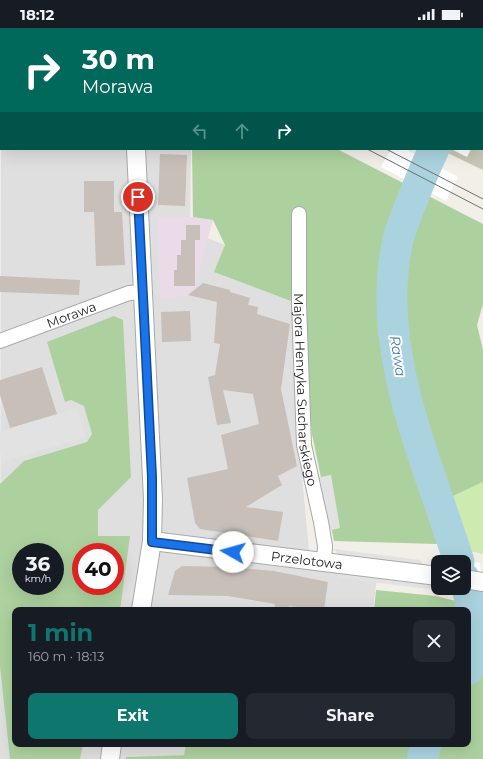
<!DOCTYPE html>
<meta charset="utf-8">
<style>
:root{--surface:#171b24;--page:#242831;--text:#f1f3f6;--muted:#9ea1a6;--accent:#0f766e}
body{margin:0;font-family:Montserrat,sans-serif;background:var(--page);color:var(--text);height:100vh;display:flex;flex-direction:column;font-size:15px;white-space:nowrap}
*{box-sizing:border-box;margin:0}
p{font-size:13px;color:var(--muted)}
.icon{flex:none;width:22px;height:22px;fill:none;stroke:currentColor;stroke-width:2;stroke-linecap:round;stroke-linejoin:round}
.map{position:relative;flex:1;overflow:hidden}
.sheet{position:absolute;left:12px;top:579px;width:459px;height:140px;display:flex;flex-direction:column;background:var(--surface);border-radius:8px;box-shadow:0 4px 16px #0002}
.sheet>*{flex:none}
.guide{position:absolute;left:0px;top:0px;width:483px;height:122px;box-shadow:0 4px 16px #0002;background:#00695c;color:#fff;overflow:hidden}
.controls{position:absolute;left:431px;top:527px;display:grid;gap:8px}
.controls a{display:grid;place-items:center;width:40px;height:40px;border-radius:8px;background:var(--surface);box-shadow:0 4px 16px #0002;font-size:20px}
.speed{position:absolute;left:12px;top:515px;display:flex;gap:8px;font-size:20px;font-weight:700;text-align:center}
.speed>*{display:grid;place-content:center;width:52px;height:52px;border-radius:50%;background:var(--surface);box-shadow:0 4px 16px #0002;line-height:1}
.speed small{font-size:10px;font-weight:400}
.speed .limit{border:6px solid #d22;background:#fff;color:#111}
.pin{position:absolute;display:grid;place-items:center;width:34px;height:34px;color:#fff;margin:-17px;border:2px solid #fff;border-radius:50%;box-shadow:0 1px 4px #0007}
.me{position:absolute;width:44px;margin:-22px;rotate:277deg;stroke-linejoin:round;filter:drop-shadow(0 0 3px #0008)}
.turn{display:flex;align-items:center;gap:14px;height:84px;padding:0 16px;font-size:18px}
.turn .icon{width:52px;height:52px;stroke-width:2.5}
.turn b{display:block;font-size:28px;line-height:34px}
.lanes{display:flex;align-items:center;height:38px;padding:0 16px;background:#0003;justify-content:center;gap:20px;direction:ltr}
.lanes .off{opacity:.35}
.round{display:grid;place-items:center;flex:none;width:42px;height:42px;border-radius:8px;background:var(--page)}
.overview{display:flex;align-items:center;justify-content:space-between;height:68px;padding:0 16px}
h1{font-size:24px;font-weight:700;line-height:30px;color:var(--accent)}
.cta{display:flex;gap:8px;margin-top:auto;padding:8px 16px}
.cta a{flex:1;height:46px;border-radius:8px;background:var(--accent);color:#fff;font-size:16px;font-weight:700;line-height:46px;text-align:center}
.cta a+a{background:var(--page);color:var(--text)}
.status{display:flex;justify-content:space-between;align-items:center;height:28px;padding:0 20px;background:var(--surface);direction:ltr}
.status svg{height:11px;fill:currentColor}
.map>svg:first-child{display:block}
.residential{fill:#e0dfdf;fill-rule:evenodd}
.industrial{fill:#ebdbe8}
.construction{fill:#c7c7b4}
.grass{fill:#cdebb0}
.forest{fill:#add19e;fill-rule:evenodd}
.park{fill:#c8facc}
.parking{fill:#e2e2e2}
.pier{fill:#fff}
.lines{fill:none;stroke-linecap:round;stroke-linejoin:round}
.river{stroke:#aad3df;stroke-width:31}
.building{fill:#c7bfb8}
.minor-casing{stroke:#a9a9a9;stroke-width:16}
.tertiary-casing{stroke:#a9a9a9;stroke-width:20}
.minor{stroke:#fff;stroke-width:14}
.tertiary{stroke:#fff;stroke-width:18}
.tram{stroke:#707070;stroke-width:1}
.rail-casing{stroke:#707070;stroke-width:4.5}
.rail{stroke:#fff;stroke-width:3;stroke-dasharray:9;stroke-linecap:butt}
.route-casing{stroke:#114b97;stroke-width:10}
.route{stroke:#1a73e8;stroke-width:7}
.labels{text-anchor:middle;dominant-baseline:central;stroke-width:4;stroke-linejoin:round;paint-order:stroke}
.street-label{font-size:13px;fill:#222;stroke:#fff}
.water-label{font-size:14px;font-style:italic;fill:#4a7aab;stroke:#fff}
</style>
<div class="status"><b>18:12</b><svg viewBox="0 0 49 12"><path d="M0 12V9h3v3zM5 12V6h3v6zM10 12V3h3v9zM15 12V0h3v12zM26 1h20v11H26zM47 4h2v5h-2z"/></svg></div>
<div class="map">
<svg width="483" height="731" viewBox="0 0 483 731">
<rect width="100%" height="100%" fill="#f2efe9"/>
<path class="residential" d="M0,0h63l2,1h-64l-1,44z
M1,118v3h190l-1,82 35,14 74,59 5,141 -2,32 8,83 68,8 -5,42h-358v134h171l-2,11 -57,2 -1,2h-126zM21,524h34v34h-34zM81,524h34v34h-34z"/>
<path class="industrial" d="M158,189h35l20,3 -21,76 -32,2z"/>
<path class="construction" d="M142,0h341v142l-44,-21h43v-120z"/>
<path class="grass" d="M483,454v72l-46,-10 16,-48z"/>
<path class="forest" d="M192,121h145l146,75v80l-6,21 6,25v132l-30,14 -16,48 -103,-3 -22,-107 -13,-130 -85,-32 11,-27 -12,-25 -20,-3z
M114,288l9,4 8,157 -33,33v26h32l-10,74h-105v134h68l-3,15h-70l-10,-93v-182l24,-23 63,-19 5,-8 -8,-28 -13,-6 -6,2 -18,-60zM21,524h34v34h-34zM81,524h34v34h-34z
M376,562l60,6 47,12v151h-357v-2l58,-2 2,-11h58l3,3 24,-3h197v-134h-94z"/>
<path class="park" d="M313,0h141l-138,1z"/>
<path class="parking" d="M77,380l9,29 -83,25 -3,-10v-20z
M331,447l9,53 -13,3 -10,-53z
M334,521l87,11 2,6 -84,-10z
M337,544l98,12 -6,5 -92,-11z"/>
<path class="pier" d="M391,121h14l53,28 -12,24 -65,-34z
M451,121h20l-4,8z
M436,526l44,9 3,19v20l-42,-9 -1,-5h24v-26h-26v7z"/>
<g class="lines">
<path class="river" d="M482,4l1,-3
M434,121c-11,23 -20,46 -29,70 -3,9 -7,17 -8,26 -22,107 31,217 62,317
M464,550c9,30 17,62 4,92
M422,731l4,-15"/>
</g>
<path class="building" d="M160,126l27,1 -2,51 -27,-1z
M84,153h30v31h8l3,53 -29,1 -2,-54h-10z
M186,197h14v15h-5v46h-21v-16h3v-15h4v-15h11h-6z
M0,248l80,4 -1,15 -79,-3z
M203,255l27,7v2l20,6 -2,7 10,2 -1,7 33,10 -9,65 16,77 -19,10 4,9 -36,22 37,5 -5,29 -78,-12 -5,-6 -8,-45 41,-9 -7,-34 38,-11 -6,-30 -30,-4 8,33 -14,2 -9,-48 7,-2 5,-31 -6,-1 3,-41 -29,-7z
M190,283l1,30 -29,1 -1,-30z
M42,339l15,47 -47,14 -10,-33v-15z
M182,538l47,1 45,4 54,11 -4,28 -35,-4 -1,4h-14l1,-6 -47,-8 -60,-1 7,-24z"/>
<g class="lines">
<defs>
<g id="minor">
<path id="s1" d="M299,186v90l5,141 17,77 4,24 -1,16"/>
<path id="s2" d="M0,313l129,-48 14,-1"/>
</g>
<g id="tertiary">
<path d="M0,67h1"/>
<path d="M136,121l17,350 -1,42 -11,69"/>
<path id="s3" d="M152,513l286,35"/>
<path d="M464,551l19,3"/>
<path d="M110,731l2,-15"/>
</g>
</defs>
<use href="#minor" class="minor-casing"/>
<use href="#tertiary" class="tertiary-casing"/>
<use href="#minor" class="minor"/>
<use href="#tertiary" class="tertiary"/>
<path class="tram" d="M0,64h1
M0,71h1
M367,121l116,60
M386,121l97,50"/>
<defs>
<path id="rail" d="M418,0l3,1
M482,29h1"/>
</defs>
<use href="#rail" class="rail-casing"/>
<use href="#rail" class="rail"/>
</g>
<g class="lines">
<defs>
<path id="route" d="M138,169l14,280v65l81,10"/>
</defs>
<use href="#route" class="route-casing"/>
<use href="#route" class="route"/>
</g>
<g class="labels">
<g class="street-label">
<text stroke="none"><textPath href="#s2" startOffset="76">Morawa</textPath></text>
<text stroke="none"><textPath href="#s1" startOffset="176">Majora Henryka Sucharskiego</textPath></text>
<text stroke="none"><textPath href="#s3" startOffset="156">Przelotowa</textPath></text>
</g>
<g class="water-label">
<text transform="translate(398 328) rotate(81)">Rawa</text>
</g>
</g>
</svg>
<div class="controls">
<a><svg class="icon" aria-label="layers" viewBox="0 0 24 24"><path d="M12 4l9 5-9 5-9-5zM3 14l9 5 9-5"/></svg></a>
</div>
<div class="speed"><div>36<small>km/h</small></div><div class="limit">40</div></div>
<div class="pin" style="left:138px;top:169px;background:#d93025"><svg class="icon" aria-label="arrive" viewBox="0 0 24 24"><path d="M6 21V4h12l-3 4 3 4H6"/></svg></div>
<svg class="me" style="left:233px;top:524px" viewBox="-20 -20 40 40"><circle r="19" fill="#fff"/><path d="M0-13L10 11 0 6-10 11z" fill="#1a73e8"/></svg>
<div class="guide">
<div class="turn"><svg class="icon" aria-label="right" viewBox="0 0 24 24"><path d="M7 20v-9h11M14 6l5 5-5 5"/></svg><div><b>30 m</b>Morawa</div></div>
<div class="lanes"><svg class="icon off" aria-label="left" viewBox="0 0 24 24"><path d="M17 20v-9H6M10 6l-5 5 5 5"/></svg><svg class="icon off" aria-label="ahead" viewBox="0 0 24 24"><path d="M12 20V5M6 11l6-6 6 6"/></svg><svg class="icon" aria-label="right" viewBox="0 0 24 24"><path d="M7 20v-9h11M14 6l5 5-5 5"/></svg></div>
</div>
<section class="sheet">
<div class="overview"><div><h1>1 min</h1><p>160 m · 18:13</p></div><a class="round"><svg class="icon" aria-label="close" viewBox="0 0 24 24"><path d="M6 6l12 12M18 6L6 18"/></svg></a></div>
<div class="cta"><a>Exit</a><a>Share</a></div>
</section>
</div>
